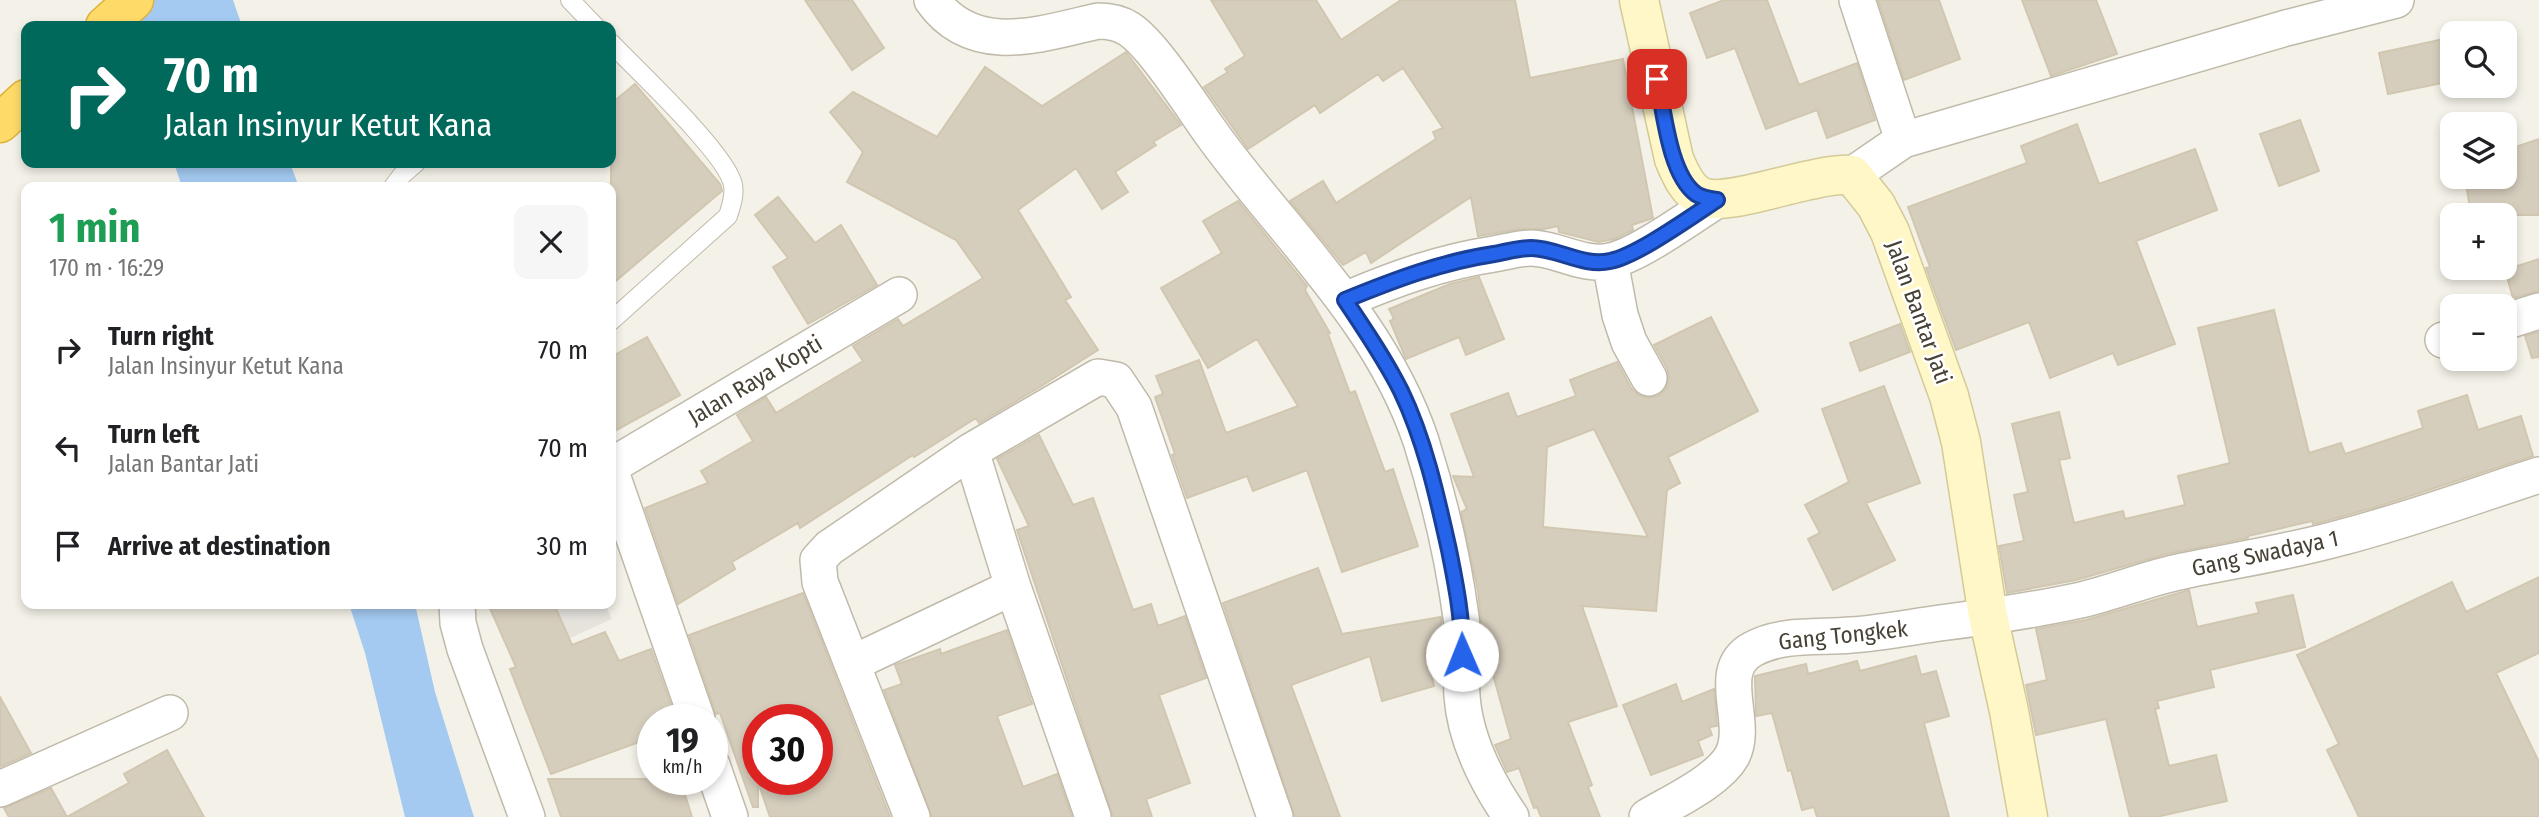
<!DOCTYPE html>
<meta charset="utf-8">
<style>
:root{--surface:#fff;--page:#f6f6f6;--text:#202124;--muted:#757577}
body{margin:0;font-family:"Fira Sans Condensed",sans-serif;background:var(--page);color:var(--text);height:100vh;display:flex;flex-direction:column;font-size:26px;white-space:nowrap}
*{box-sizing:border-box;margin:0}
p{font-size:23px;color:var(--muted)}
.icon{flex:none;width:38px;height:38px;fill:none;stroke:currentColor;stroke-width:2;stroke-linecap:round;stroke-linejoin:round}
.map{position:relative;flex:1;overflow:hidden}
.details{position:absolute;left:21px;top:182px;width:595px;height:427px;display:flex;flex-direction:column;background:var(--surface);border-radius:14px;box-shadow:0 4px 10px #0003}
.details>*{flex:none}
.top-card{position:absolute;left:21px;top:21px;width:595px;height:147px;border-radius:14px;box-shadow:0 4px 10px #0003;background:#00695c;color:#fff;overflow:hidden}
.buttons{position:absolute;left:2440px;top:21px;display:grid;gap:14px}
.buttons a{display:grid;place-items:center;width:77px;height:77px;border-radius:14px;background:var(--surface);box-shadow:0 4px 10px #0003;font-size:35px}
.speed{position:absolute;left:637px;top:704px;display:flex;gap:14px;font-size:35px;font-weight:700;text-align:center}
.speed>*{display:grid;place-content:center;width:91px;height:91px;border-radius:50%;background:var(--surface);box-shadow:0 4px 10px #0003;line-height:1}
.speed small{font-size:18px;font-weight:400}
.speed .limit{border:10px solid #d22;background:#fff;color:#111}
.pin{position:absolute;display:grid;place-items:center;width:60px;height:60px;color:#fff;margin:-30px;border-radius:14px;box-shadow:0 4px 10px #0006}
.me{position:absolute;width:77px;margin:-38px;rotate:359deg;stroke-linejoin:round;filter:drop-shadow(0 0 5px #0008)}
.turn{display:flex;align-items:center;gap:24px;height:147px;padding:0 28px;font-size:32px}
.turn .icon{width:91px;height:91px;stroke-width:2.5}
.turn b{display:block;font-size:49px;line-height:60px}
.round{display:grid;place-items:center;flex:none;width:74px;height:74px;border-radius:14px;background:var(--page)}
.summary{display:flex;align-items:center;justify-content:space-between;height:119px;padding:0 28px}
h1{font-size:42px;font-weight:700;line-height:52px;color:#1e9e55}
ul{padding:0;list-style:none}
li{display:flex;align-items:center;gap:21px;height:98px;padding:0 28px}
li div{flex:1}
li b{display:block;font-size:26px}
li em{font-style:normal}
.map>svg:first-child{display:block}
.industrial{fill:#e6e3dd}
.water{fill:#a4caf1}
.building{fill:#d6cebd;stroke:#d1c7b0;stroke-width:2;fill-rule:evenodd}
.lines{fill:none;stroke-linecap:round;stroke-linejoin:round}
.lane-casing{stroke:#c0baaa;stroke-width:20}
.street-casing{stroke:#c0baaa;stroke-width:38}
.secondary-casing{stroke:#d4ca98;stroke-width:41}
.highway-casing{stroke:#deb138;stroke-width:41}
.lane{stroke:#fff;stroke-width:18}
.street{stroke:#fff;stroke-width:35}
.secondary{stroke:#fff7c7;stroke-width:38}
.highway{stroke:#fedb69;stroke-width:38}
.route-casing{stroke:#184099;stroke-width:18}
.route{stroke:#2563eb;stroke-width:12}
.labels{text-anchor:middle;dominant-baseline:central;stroke-width:5;stroke-linejoin:round;paint-order:stroke}
.street-label{font-size:23px;fill:#484236;stroke:#fff}
</style>
<div class="map">
<svg width="2539" height="817" viewBox="0 0 2539 817">
<rect width="100%" height="100%" fill="#f4f2e8"/>
<path class="industrial" d="M524,604h81l7,15 -68,31z"/>
<path class="water" d="M123,0h110l9,26h-111z
M174,163h116l9,24h-117z
M349,604h66l20,88 39,125h-69l-40,-164z"/>
<path class="building" d="M805,0h47l32,48 -32,22z
M1211,0h105l25,40 60,-40h114l15,78 93,-19 30,159 -21,7 1,5 -19,9 -15,3 -40,-10 -1,-6 -14,3h-24l-42,7 -7,-39 -100,66 -5,-11 -23,13 -53,-64 33,-20 13,22 100,-64 -3,-7 10,-4 -40,-60 -20,13 -5,-7 -58,39 -5,-8 -67,44 -44,-62 24,-15 -3,-3 20,-13z
M1724,0h43l32,85 58,-22 18,57 -48,18 -10,-28 -51,19 -31,-81 -28,10 -17,-45z
M1878,0h61l21,59 -56,21z
M2022,0h74l21,54 -66,22z
M2444,39l8,42 -64,13 -9,-41z
M1126,52l55,73 -28,17 3,3 -41,27 13,20 -26,17 -26,-41 -58,42 53,87 -6,3 33,50 -58,37 -61,36 -3,-5 -62,39 -1,-2 -113,73 -2,-5 -66,39 3,7 -57,35 -33,-96 63,-25 -7,-12 52,-30 -16,-26 29,-18 10,16 87,-52 -10,-15 45,-27 5,7 80,-48 -27,-38 -109,-58 16,-30 -33,-40 23,-20 84,45 48,-70 57,39z
M635,84l85,100 2,7 -111,94v-181z
M2300,120l19,51 -40,15 -19,-52z
M2077,124l22,60 96,-35 22,61 -81,31 39,103 -57,21 -5,-12 -63,25 -21,-56 -73,28 -30,-82 4,-1 -22,-60 119,-44 -6,-17z
M2539,139v76h-68l-6,-38h39v-26z
M778,197l37,46 26,-18 36,60 -69,39 -35,-57 15,-9 -33,-43z
M1238,201l69,85 -2,4 25,43 -2,1 22,59 5,-2 30,81 8,-3 25,77 -76,26 -35,-102 -54,21 -6,-15 -60,22 -15,-43 3,-1 -20,-57 8,-3 -7,-18 43,-16 27,73 72,-27 -41,-67 -49,29 -47,-80 61,-35 -19,-32z
M2539,259v32l-26,7 -8,-28z
M1479,277l25,62 -38,16 -7,-18 -53,22 -16,-38 4,-2 -5,-10 61,-25z
M2274,310l35,143 32,-10 4,11 78,-26 -5,-17 49,-16 11,35 43,-14 12,40 -157,51 -58,16 -5,1 -1,-3 -64,15v2l-82,16 -90,26 -69,13 -8,-47 25,-5 -10,-46 14,-3 -16,-68 47,-12 11,46 -11,2 15,63 49,-12 2,8 60,-14 -7,-29 52,-13 -32,-135z
M1711,317l47,94 -90,46 12,26 -13,7 -11,121 -74,-5 35,100 -49,16 24,63 -4,2 12,30h-59l-4,-10 -3,1 -15,-40 -12,4 -12,-27 16,-6 -28,-100 -5,-48 -17,-79 6,-3 -14,-33 21,1 -23,-63 57,-21 9,24 59,-21 -6,-16 47,-18 14,26 7,7 10,3 10,-2 8,-7 3,-11 -2,-10 -13,-23zM1594,429l54,108 -105,-10 4,-80z
M1900,324l10,28 -50,19 -10,-28z
M2539,332v25l-7,1 -7,-22z
M647,337l33,58 -69,38v-76z
M1884,386l36,97 -54,20 29,57 -62,30 -25,-51 12,-6 -15,-28 44,-23 -27,-73z
M1039,435l34,70 20,-7 40,112 18,-6 7,22 27,-10 21,62 -47,17 31,88 -44,16 6,18h-39l-96,-287 12,-4 -32,-67z
M1318,568l24,66 99,-17 1,29 -17,3 9,37 -52,15 -12,-45 -79,29 49,132h-45l-72,-214z
M2539,577v76l-43,20 43,89v55h-180l-32,-67 12,-6 -42,-89 155,-73 14,30z
M2189,590l8,37 62,-14 -3,-10 37,-8 12,52 -95,23 4,17 -57,14 2,7 -4,1 14,57 47,-11 11,46 -71,16h-26l-24,-98 -70,16 -10,-50 21,-5 -11,-51 50,-9z
M803,593l87,224h-120l-12,-35v25h-5l-33,-94 -4,1 -27,-79zM758,719h59v60h-59z
M488,604h66l18,41 33,-13 14,29 32,-12 25,70h-23v18l-102,37 -41,-105 6,-2z
M1007,630l25,74 -35,12 26,71 34,-13 15,43h-140l-48,-127 18,-6 -7,-19 45,-16 1,5z
M1916,656l5,19 15,-4 13,45 -25,7 25,94h-132l-3,-10 -12,3 -11,-40 -3,1 -16,-58 -16,3 -1,-40 51,-12 2,10 49,-13 3,10z
M1676,684l6,18 32,-13 3,37 -8,1 3,8 -14,6 5,14 -52,20 -28,-70z
M0,697l31,56 -31,14z
M167,750l37,67h-195l-5,-9 47,-20 16,29 62,-34 -5,-9z
M548,779h132l12,38h-131z"/>
<g class="lines">
<defs>
<path id="lane" d="M570,0l25,26
M611,43c25,26 117,112 122,142 2,11 -2,21 -5,31l-117,105
M393,187l9,-12 14,-12"/>
<path id="street" d="M932,0c41,58 109,34 166,21 11,0 22,2 31,8 25,16 65,81 85,108 72,99 167,184 207,304 18,57 32,117 40,176 4,26 -1,53 1,79 3,43 25,86 49,121
M1857,0l46,140
M1852,175l51,-35 383,-112 110,-28
M1610,261l10,54 9,27 20,36
M1345,300c49,-21 96,-38 149,-46 12,-2 25,-6 37,-6 26,0 52,19 79,13 27,-5 82,-45 107,-61
M2504,322l35,-11
M2443,340l9,-2
M971,451l42,136 80,230
M611,466l288,-171
M611,472l86,247
M457,604l1,19 7,26 62,168
M853,663l160,-76
M712,765l18,52
M0,789l170,-76
M912,817l-92,-235 -2,-22 11,-12 142,-97 127,-74 18,3 18,27 141,410
M1647,817c25,-15 71,-36 85,-61 18,-34 -19,-86 21,-107 29,-16 67,-11 98,-14 30,-2 60,-8 89,-12 47,-6 95,-13 141,-23 34,-8 67,-22 102,-29 53,-11 107,-19 160,-34 66,-17 131,-41 196,-62"/>
<path id="secondary" d="M1639,0l35,159c6,14 13,32 28,38 28,11 110,-25 150,-22l24,30 14,27 59,164 12,46 27,174 21,95 19,106"/>
<path id="highway" d="M105,26l29,-26
M0,123l26,-24"/>
</defs>
<use href="#lane" class="lane-casing"/>
<use href="#street" class="street-casing"/>
<use href="#secondary" class="secondary-casing"/>
<use href="#highway" class="highway-casing"/>
<use href="#lane" class="lane"/>
<use href="#street" class="street"/>
<use href="#secondary" class="secondary"/>
<use href="#highway" class="highway"/>
</g>
<g class="lines">
<defs>
<path id="route" d="M1462,655c1,-35 -6,-70 -13,-105 -12,-54 -24,-109 -48,-159 -16,-32 -36,-61 -56,-91 49,-20 96,-38 149,-46 12,-2 25,-6 37,-6 26,0 52,19 79,13 27,-5 82,-45 107,-61 -7,-1 -15,-2 -21,-6 -27,-20 -32,-83 -39,-115"/>
</defs>
<use href="#route" class="route-casing"/>
<use href="#route" class="route"/>
</g>
<g class="labels">
<g class="street-label">
<text transform="translate(1919 312) rotate(70)">Jalan Bantar Jati</text>
<text transform="translate(755 380) rotate(-31)">Jalan Raya Kopti</text>
<text transform="translate(2265 553) rotate(-12)">Gang Swadaya 1</text>
<text transform="translate(1843 635) rotate(-6)">Gang Tongkek</text>
</g>
</g>
</svg>
<div class="buttons">
<a><svg class="icon" aria-label="search" viewBox="0 0 24 24"><circle cx="10" cy="10" r="6"/><path d="M15 15l6 6"/></svg></a>
<a><svg class="icon" aria-label="layers" viewBox="0 0 24 24"><path d="M12 4l9 5-9 5-9-5zM3 14l9 5 9-5"/></svg></a>
<a>+</a>
<a>−</a>
</div>
<div class="speed"><div>19<small>km/h</small></div><div class="limit">30</div></div>
<div class="pin" style="left:1657px;top:79px;background:#d93025"><svg class="icon" aria-label="arrive" viewBox="0 0 24 24"><path d="M6 21V4h12l-3 4 3 4H6"/></svg></div>
<svg class="me" style="left:1462px;top:655px" viewBox="-20 -20 40 40"><circle r="19" fill="#fff"/><path d="M0-13L10 11 0 6-10 11z" fill="#2563eb"/></svg>
<div class="top-card">
<div class="turn"><svg class="icon" aria-label="right" viewBox="0 0 24 24"><path d="M7 20v-9h11M14 6l5 5-5 5"/></svg><div><b>70 m</b>Jalan Insinyur Ketut Kana</div></div>
</div>
<section class="details">
<div class="summary"><div><h1>1 min</h1><p>170 m · 16:29</p></div><a class="round"><svg class="icon" aria-label="close" viewBox="0 0 24 24"><path d="M6 6l12 12M18 6L6 18"/></svg></a></div>
<ul>
<li><svg class="icon" aria-label="right" viewBox="0 0 24 24"><path d="M7 20v-9h11M14 6l5 5-5 5"/></svg><div><b>Turn right</b><p>Jalan Insinyur Ketut Kana</p></div><em>70 m</em></li>
<li><svg class="icon" aria-label="left" viewBox="0 0 24 24"><path d="M17 20v-9H6M10 6l-5 5 5 5"/></svg><div><b>Turn left</b><p>Jalan Bantar Jati</p></div><em>70 m</em></li>
<li><svg class="icon" aria-label="arrive" viewBox="0 0 24 24"><path d="M6 21V4h12l-3 4 3 4H6"/></svg><div><b>Arrive at destination</b></div><em>30 m</em></li>
</ul>
</section>
</div>
